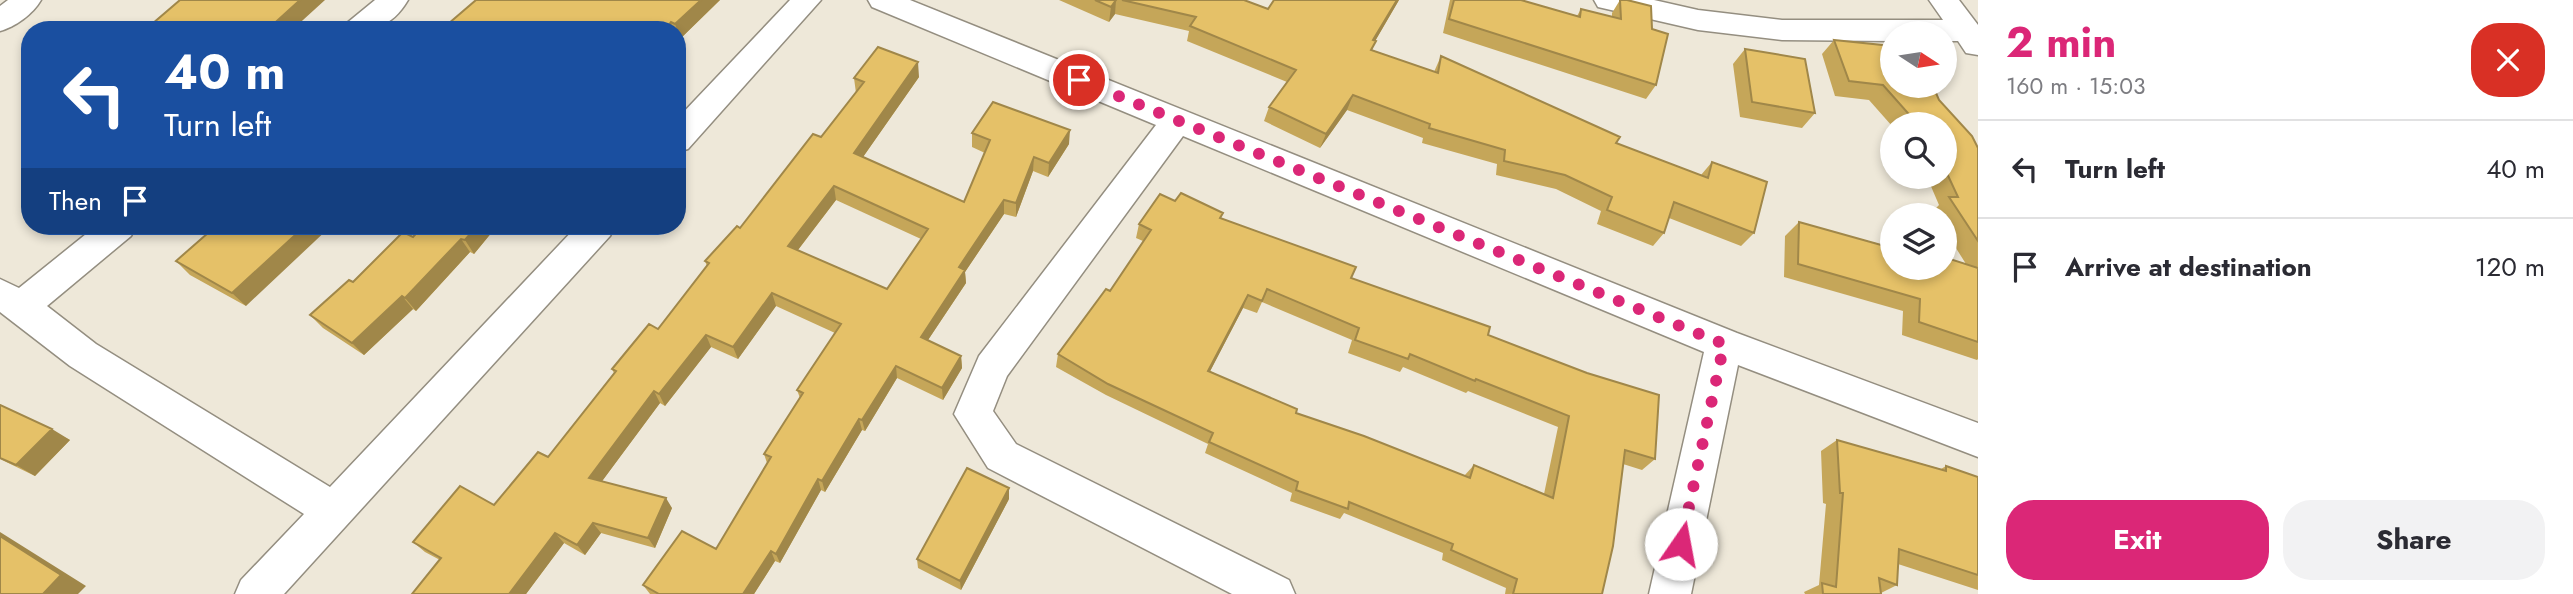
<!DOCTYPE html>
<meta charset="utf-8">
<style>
:root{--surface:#fff;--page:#f2f2f3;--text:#2b2b33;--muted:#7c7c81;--line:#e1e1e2;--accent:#db2777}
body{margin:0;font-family:Jost,sans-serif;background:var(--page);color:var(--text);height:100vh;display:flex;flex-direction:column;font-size:26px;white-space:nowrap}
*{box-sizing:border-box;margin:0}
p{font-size:23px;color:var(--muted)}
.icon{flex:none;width:38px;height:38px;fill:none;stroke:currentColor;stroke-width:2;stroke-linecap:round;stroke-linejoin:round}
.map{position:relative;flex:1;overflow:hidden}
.side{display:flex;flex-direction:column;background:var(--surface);width:595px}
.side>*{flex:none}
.banner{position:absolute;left:21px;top:21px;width:665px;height:214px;border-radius:28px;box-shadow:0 4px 10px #0003;background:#1a4fa0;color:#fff;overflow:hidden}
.needle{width:46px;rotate:102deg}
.controls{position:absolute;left:1880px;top:21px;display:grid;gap:14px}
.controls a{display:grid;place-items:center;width:77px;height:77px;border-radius:50%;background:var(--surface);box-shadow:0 4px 10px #0003;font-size:35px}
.pin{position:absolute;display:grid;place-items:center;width:60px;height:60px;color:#fff;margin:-30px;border:4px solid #fff;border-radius:50%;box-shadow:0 2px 7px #0007}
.me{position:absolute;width:77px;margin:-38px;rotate:12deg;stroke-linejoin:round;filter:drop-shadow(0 0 5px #0008)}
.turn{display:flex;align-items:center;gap:24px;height:147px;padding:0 28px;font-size:32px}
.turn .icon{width:91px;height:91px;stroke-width:2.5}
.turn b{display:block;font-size:49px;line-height:60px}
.then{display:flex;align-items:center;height:66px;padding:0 28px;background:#0003;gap:14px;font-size:26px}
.round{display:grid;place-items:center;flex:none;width:74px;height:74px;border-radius:28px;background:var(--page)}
.overview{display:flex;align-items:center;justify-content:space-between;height:119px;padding:0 28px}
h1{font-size:42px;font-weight:700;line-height:52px;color:var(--accent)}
.cta{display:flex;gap:14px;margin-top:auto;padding:14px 28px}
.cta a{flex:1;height:80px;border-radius:28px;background:var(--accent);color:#fff;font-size:28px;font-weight:700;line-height:80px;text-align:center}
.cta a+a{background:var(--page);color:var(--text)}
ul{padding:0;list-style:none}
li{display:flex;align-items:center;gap:21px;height:98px;padding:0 28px;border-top:2px solid var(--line)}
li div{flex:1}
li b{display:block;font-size:26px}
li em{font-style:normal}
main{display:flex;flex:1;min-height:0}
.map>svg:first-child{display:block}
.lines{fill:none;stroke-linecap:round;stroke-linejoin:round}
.street-casing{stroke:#948e80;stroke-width:3}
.street{fill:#fff;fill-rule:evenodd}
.wall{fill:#c5a659;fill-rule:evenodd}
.shaded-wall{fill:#a08749}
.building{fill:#e5c168;stroke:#a08749;stroke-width:2;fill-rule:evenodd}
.route{stroke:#db2777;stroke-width:12;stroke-dasharray:0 21.6}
</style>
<main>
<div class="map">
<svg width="1978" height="594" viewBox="0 0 1978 594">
<rect width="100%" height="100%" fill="#eee8d9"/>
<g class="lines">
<defs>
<path id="street" d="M8,0h33c-8,14 -26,27 -41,31v-25z
M375,0h33c-17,29 -36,30 -66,30l5,-7z
M790,0h31l-133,149 -11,3v-33z
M868,0h42l827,333 241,90v34l-240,-92 -47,229h-42l55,-242 -521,-216 -176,240 -14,35 23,33 273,136 6,14h-63l-244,-126 -34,-54 25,-58 177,-231 -284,-118z
M1594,0h60l44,10 84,10h161l-14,-20h30l19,25v30l-12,-2 -8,-12h-14v-8h-52v8l-110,-1 -84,-10 -100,-23z
M96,226h40l-5,10 -84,70 49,38 234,143 247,-261h38l-5,10 -326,358h-49l6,-14 63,-66 -234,-148 -70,-54v-33l19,9z"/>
</defs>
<use href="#street" class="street-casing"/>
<use href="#street" class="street"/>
</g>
<path class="wall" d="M720,0l-40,39 -3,-1v-8h-236z
M1059,0h185l24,9 131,-9 -24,41 -3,9 62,22 7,-16 175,87 85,32 11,-13 42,71 -13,13 -72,-28 -5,15 -11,13 -56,-22 4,-13 -45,-22 -60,-14 1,-11 -75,-21 1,-5 -76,-28 -27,38 -56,-27 5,-14 18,-25 -100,-41 2,-10 -74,-17 -6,8z
M1450,0h71l56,16 4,-7 31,8v-4l8,-13h7l29,85 -10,14 -203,-66z
M1834,40l105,60 39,48v211l-1,1 -75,-25 1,-24 -119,-34 1,-41 14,-14 93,46 74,-4 -22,-35v-14h-9l-2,-4 6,-6 -12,-28h17v-53h-52v2l-23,-26 -34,-4 -13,-42z
M1745,49l70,64 -13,15 -62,-11 -7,-53z
M919,77l-56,80 101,45 21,-49 -13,-6v-14l97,11 -21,33 -15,-6 -17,46 -12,-3 -39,58 1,11 -38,57 33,16 1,12 -19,32 -46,-22 -32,53 -3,-1 -37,62 -4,-2 -41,73 -5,-2 -21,33h-104l-7,-9 73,-36 51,-86 -3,-9 36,-56 -3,-8 38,-57 -59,-27 -38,53 -27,-12 -46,59 -5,-3 -58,78 70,27 -17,40 -54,-15 -16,22 -21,-12 -38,51h-114l28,-34 -15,-8 -12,-10 81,-37 54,-48 66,-84 -2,-4 46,-40 49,-63 -2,-5 35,-33 81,-91 35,-44 -2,-15zM836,200l85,39 -34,50 -89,-39z
M1175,201l46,17 130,60 137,57 167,124 -13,11 -19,-6 -21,130h-97l1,-6 -64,-28 1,-7 -99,-40 -4,6 -50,-18 2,-8 -87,-40 3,-9 -102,-49 -50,-28 2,-13 52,-63 33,-50 -7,-3 3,-14zM1262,302l90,38 -4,13 52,19 3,-5 63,26 2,-2 90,36 -14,67 -70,-29 -10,11 -168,-63 -86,-42 33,-63 14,5z
M216,226l30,80 -56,-31 -14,-14z
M423,226h74l-23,28 -4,-2 -54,59 -3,-2 -49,46 -41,-27 -13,-13 103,-78z
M0,405l70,35 -35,36 -35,-17z
M1837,440l104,29 5,-3 32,11v113l-80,-26 -1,21 -16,8v1h-76l-1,-2 15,-7 7,-81 -3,-1 -2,-52z
M1009,499l-48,91 -43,-22 -1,-9z"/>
<path class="shaded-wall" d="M300,0h25l-33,30h-25z
M701,0h19l-40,39 -5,-15z
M1116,0l-1,14 -6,8 2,-15z
M1397,0h2l-32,55 6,-15z
M671,22l2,8h-8z
M918,62l1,15 -63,90 -2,-14z
M1353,95l-6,15 -27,38 6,-14z
M1070,130l-1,14 -21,33 1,-14z
M1034,157l-1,14 -17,46v-14z
M834,186l2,14 -45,59 -3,-13z
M1004,200v14l-39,58 1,11 -44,66 -1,-12 38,-70z
M305,226h26l-85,80 -14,-13z
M477,226h20l-23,28 -9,-14z
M461,239l9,13 -54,59 -11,-13z
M772,293l4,13 -38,53 -5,-12z
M1248,295l-5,13 -39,75 4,-12z
M402,296l11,13 -49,46 -12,-12z
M706,335l5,12 -46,59 -6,-12z
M961,356l1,12 -19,32 -1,-12z
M896,366l1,12 -32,53 -3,-11z
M654,391l6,12 -63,85 -8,-10z
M859,419l3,11 -37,62 -3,-11z
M52,429l18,11 -35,36 -19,-11z
M818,479l3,11 -41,73 -4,-9z
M1009,488v11l-48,91 -1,-9z
M666,498l6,10 -17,40 -7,-10z
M593,523l8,10 -16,22 -8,-10z
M0,532l86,54 -8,8h-35l-43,-58z
M555,533l9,10 -38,51h-17z
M771,551l4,10 -21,33h-11z"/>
<path class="building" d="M180,0h120l-33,30h-122z
M476,0h225l-26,24 -4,-2 -6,8h-224z
M1095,0h21l-5,7z
M1122,0h122l24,9 6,-9h123l-24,40 3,1 -5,9 67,23 3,-17 179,81 -4,6 92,35 4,-16 55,20 -13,51 -80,-31 -10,31 -57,-23 5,-13 -47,-22 -61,-14 1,-11 -76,-22 1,-4 -77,-29 -27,39 -57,-27 27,-37 -106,-44 6,-9z
M1454,0h67l59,17 1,-8 40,10 -1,-19h7l24,6 1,23 16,5 -12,51 -207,-66z
M1834,40l58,6v40h41l6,14 33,36 6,12v93l-29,-44h9l-14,-30v-43h-20l-2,-5 -8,1 -31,-35 -34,-4z
M878,47l40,15 -64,91 110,49 26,-62 -18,-7 21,-31 77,28 -21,33 -15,-6 -18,46 -12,-3 -45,67 6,3 -44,67 40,19 -19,32 -46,-22 -34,54 -3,-1 -37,62 -4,-2 -42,75 -5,-3 -28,43h-84l-16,-9 39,-54 34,18 55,-92 -7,-3 39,-61 -6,-3 44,-66 -69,-31 -39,54 -27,-12 -47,59 -5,-3 -65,87 77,20 -18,40 -55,-15 -16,22 -22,-12 -46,61h-97l29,-36 -28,-16 47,-56 34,19 44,-53 10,5 68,-86 -4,-2 37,-45 9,5 51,-66 -4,-2 32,-35 3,2 73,-94 8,3 43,-55 -10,-4zM834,186l94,43 -41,60 -99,-43z
M1745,49l60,10 10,54 -63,-11z
M1181,193l42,20 -3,5 136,49 -5,11 139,49 -2,8 99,38 72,22 -4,64 -30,-9 -12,96 -11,48h-89l4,-15 -66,-29 2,-6 -104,-42 -1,7 -52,-19 2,-8 -89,-40 4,-9 -105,-49 -50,-30 48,-65 4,2 41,-61 -12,-6 21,-30 15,7zM1267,289l92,39 -4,12 53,19 2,-5 65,27 1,-2 93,37 -16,82 -79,-33 -4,13 -106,-42 -68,-23 1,-4 -89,-38 40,-76 14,6z
M1799,222l93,26v20h52v-11l34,11v74l-59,-20 1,-23 -122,-35z
M216,226h89l-73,67 -56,-32z
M423,226h54l-12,14 -4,-1 -56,59 -3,-2 -50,47 -42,-28 39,-35 4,2 50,-50 10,5z
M0,405l52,24 -36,36 -16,-7z
M1837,440l109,31v-5l32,11v98l-79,-26 -2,36 -18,-7 2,16h-58l-1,-11 14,4 7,-94h-3z
M967,468l42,20 -49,93 -43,-22z
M0,536l61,39 -18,19h-43z"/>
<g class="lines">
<path class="route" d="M1079,80l645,264 -43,200"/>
</g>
</svg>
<div class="controls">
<a><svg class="needle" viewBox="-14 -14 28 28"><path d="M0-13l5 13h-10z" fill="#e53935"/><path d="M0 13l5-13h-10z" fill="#7c7c81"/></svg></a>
<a><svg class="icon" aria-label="search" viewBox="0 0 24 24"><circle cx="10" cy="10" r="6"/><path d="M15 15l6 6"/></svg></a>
<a><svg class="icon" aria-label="layers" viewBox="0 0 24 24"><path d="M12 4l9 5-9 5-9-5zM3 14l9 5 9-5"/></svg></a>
</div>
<div class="pin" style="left:1079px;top:80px;background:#d93025"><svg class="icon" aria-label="arrive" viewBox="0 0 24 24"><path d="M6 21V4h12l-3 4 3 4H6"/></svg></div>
<svg class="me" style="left:1681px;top:544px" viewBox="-20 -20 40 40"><circle r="19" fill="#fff"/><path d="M0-13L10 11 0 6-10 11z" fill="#db2777"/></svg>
<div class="banner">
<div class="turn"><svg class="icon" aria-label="left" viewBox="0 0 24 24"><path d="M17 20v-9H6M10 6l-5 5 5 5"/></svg><div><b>40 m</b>Turn left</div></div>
<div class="then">Then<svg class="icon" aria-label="arrive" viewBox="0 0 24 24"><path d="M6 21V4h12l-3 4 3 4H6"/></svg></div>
</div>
</div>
<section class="side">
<div class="overview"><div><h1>2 min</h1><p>160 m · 15:03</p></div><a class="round" style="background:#d93025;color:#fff"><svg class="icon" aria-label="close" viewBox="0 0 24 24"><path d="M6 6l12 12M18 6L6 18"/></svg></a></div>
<ul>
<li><svg class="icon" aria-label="left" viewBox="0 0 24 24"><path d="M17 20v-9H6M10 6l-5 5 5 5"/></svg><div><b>Turn left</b></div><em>40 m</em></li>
<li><svg class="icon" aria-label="arrive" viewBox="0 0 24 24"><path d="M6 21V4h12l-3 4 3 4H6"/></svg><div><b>Arrive at destination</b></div><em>120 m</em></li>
</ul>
<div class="cta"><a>Exit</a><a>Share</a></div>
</section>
</main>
